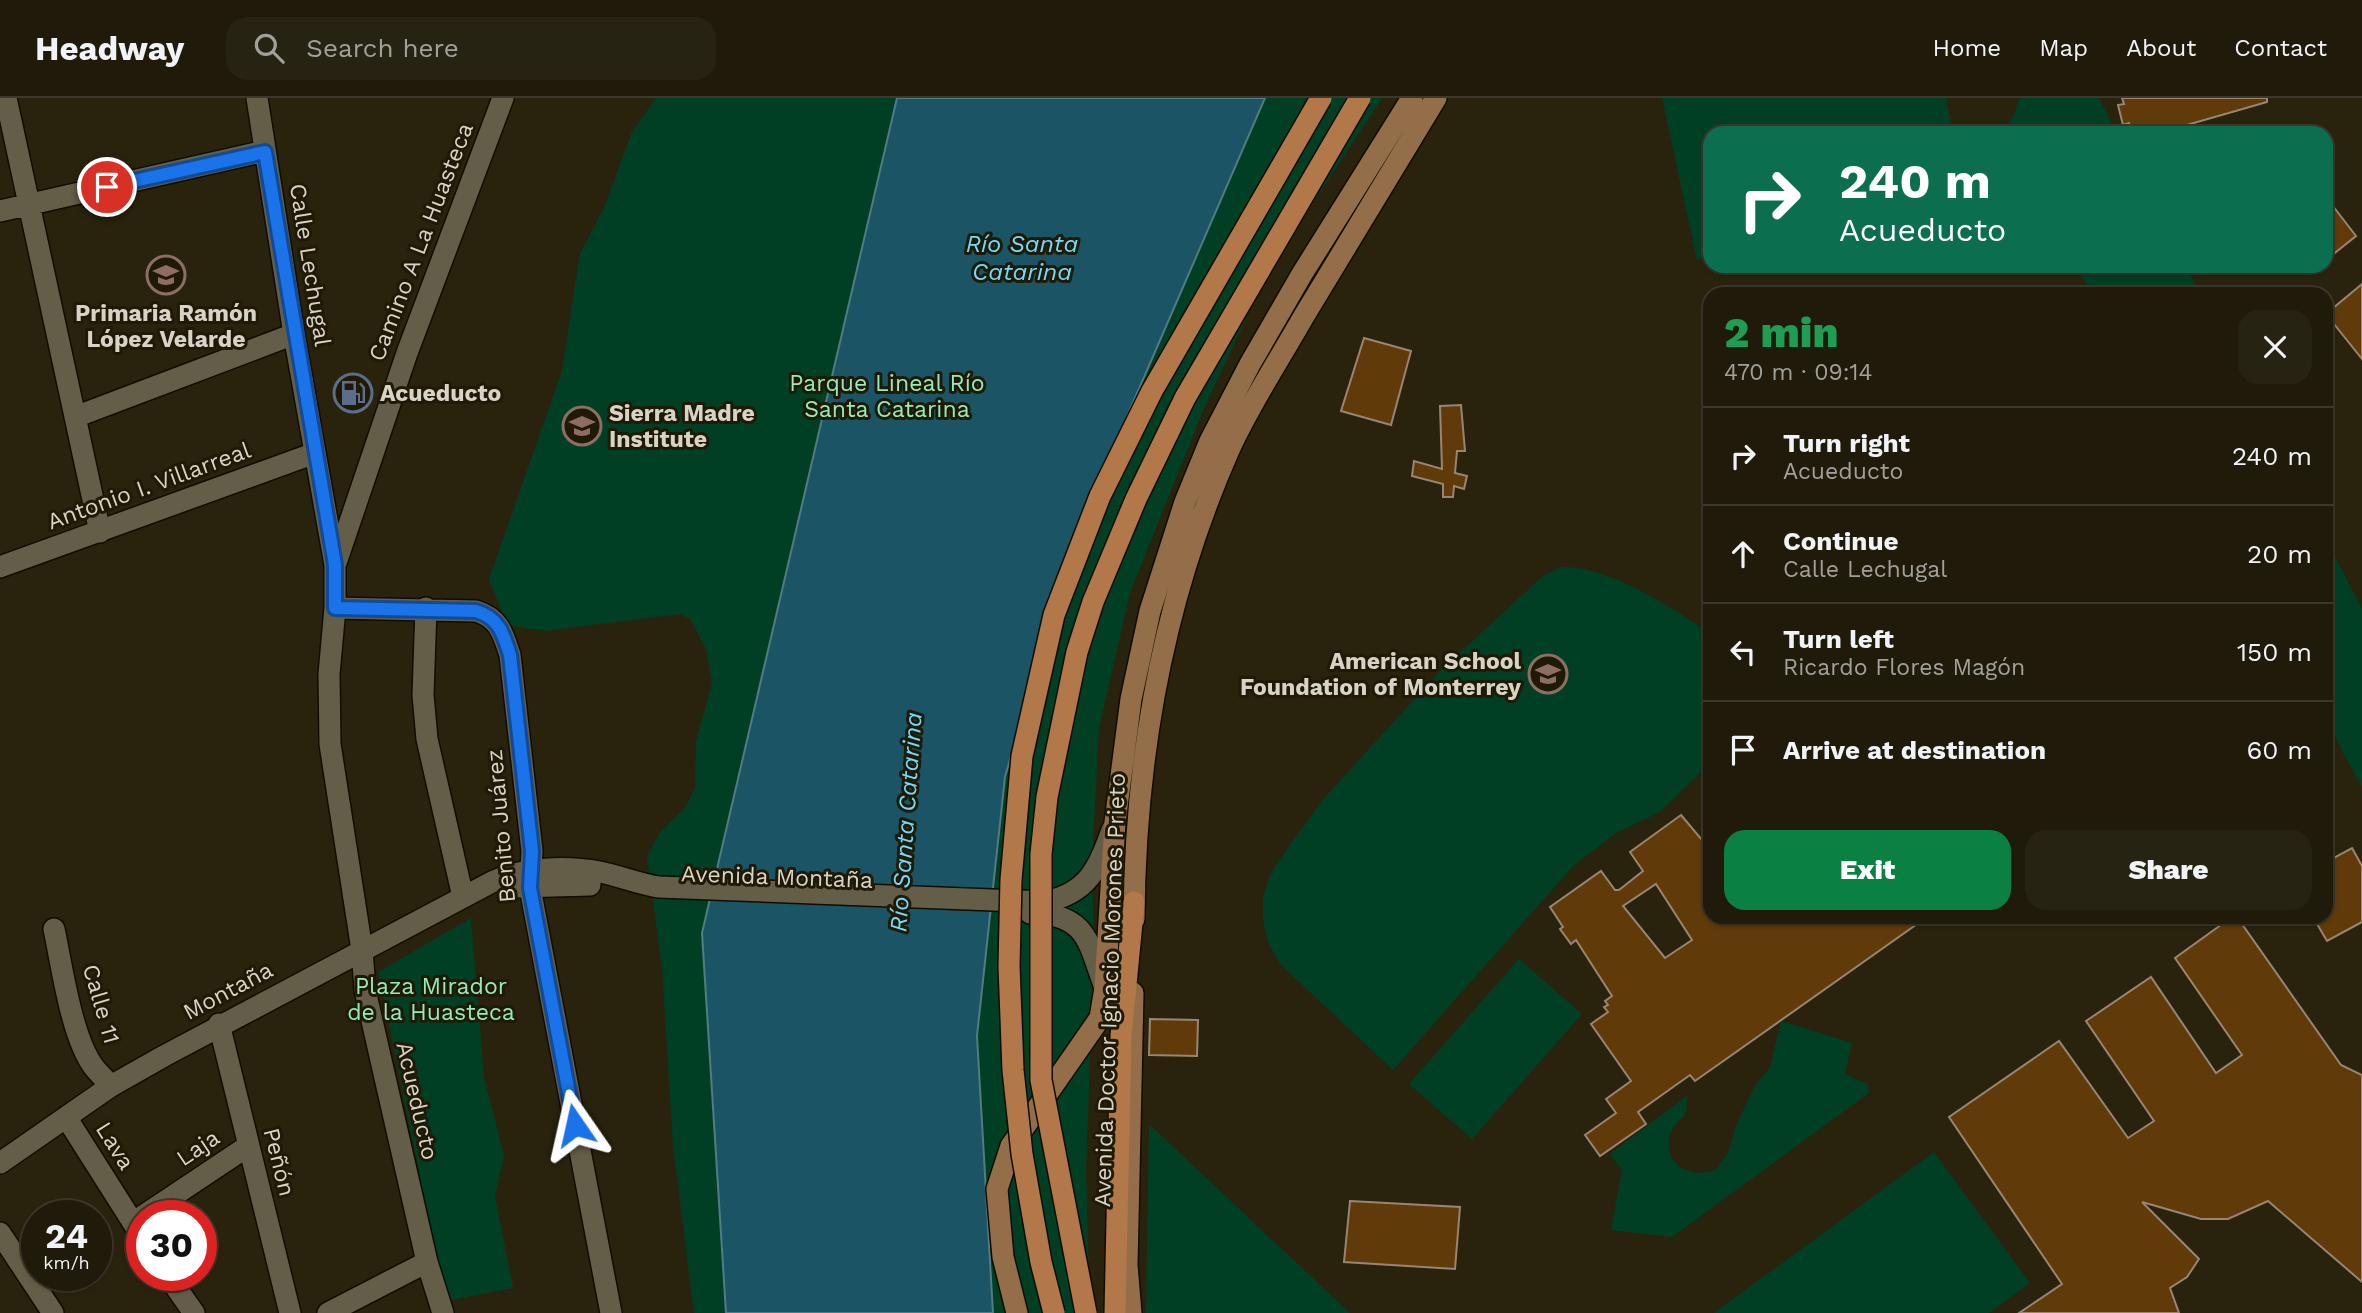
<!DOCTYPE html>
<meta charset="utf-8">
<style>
:root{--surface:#1f1a0a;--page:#272313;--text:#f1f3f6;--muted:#a1a19c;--line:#3c382b;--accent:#0b8043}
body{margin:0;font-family:"Work Sans",sans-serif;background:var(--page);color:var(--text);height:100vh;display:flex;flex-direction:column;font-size:26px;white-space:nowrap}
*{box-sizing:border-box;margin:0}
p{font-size:23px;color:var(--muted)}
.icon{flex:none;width:38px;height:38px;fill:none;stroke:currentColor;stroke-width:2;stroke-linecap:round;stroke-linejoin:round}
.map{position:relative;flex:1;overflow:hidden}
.side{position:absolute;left:1703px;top:189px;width:630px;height:637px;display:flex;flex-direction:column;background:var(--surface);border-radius:21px;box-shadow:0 2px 5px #0004,0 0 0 2px var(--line)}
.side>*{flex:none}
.top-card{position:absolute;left:1703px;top:28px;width:630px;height:147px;border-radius:21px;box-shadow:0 2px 5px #0004,0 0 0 2px var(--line);background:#0b6e4f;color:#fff;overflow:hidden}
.speed{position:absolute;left:21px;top:1102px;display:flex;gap:14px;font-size:35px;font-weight:700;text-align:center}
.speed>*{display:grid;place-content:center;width:91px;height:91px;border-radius:50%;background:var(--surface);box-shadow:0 2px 5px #0004,0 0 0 2px var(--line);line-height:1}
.speed small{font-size:18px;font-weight:400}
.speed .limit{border:10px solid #d22;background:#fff;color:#111}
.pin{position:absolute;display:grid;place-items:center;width:60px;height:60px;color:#fff;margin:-30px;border:4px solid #fff;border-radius:50%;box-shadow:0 2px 7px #0007}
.me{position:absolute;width:77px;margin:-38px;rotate:349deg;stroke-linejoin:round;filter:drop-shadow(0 0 5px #0008)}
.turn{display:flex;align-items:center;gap:24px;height:147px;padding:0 21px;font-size:32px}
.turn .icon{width:91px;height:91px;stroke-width:2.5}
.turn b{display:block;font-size:49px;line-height:60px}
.round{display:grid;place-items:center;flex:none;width:74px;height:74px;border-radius:21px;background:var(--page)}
.head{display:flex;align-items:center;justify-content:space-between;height:119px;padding:0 21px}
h1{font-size:42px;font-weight:800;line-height:52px;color:#1e9e55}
.action{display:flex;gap:14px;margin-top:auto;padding:14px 21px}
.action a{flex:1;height:80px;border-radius:21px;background:var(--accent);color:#fff;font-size:28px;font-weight:800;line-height:80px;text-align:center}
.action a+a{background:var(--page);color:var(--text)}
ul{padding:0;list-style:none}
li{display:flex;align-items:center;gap:21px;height:98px;padding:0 21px;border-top:2px solid var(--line)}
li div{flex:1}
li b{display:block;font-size:26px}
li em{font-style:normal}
header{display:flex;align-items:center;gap:42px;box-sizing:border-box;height:98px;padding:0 35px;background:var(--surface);border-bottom:2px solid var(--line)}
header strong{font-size:33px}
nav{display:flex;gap:38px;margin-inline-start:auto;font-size:24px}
.search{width:490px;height:63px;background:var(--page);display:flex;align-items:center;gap:18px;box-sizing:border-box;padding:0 24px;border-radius:21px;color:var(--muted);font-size:26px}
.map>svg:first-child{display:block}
.green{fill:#003f24}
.water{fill:#1b5565;stroke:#537b82;stroke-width:2}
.building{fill:#613a0a;stroke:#988573;stroke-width:2;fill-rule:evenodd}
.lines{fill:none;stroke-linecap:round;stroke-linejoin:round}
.minor-casing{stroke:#110c00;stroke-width:24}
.major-casing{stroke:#110c00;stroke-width:24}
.highway-casing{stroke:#110c00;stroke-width:24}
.minor{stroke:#645e48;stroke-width:21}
.major{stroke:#936e49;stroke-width:21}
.highway{stroke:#b37849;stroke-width:21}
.highway-bridge-casing{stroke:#110c00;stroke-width:24;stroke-linecap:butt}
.highway-bridge{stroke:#b37849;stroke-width:21}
.route-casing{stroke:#114b97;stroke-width:18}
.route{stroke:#1a73e8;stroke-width:12}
.labels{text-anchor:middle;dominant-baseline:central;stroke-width:6;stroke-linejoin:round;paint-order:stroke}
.street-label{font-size:23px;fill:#d7d4c7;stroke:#1f1905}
.poi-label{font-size:23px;font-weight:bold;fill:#d7d4c7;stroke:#1f1905;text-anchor:start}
.park-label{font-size:23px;fill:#94ebb9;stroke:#1f1905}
.water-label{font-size:24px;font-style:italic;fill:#6fdcfe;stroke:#1f1905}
</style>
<header>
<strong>Headway</strong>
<div class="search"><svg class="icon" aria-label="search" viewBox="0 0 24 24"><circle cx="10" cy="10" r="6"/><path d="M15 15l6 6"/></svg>Search here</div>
<nav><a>Home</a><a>Map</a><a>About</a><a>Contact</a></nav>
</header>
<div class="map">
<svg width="2362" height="1215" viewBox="0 0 2362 1215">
<rect width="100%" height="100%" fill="#29230e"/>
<path class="green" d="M656,0h726l-101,154 -29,54 -47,100 -75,187 -31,135 -7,138 2,86 -8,217 4,144h-396l-21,-168 -11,-178 -15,-110 13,-25 24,-23 11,-21 1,-47 16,-57 -6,-35 -16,-30 -10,-5 -136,17 -37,-6 -18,-46 73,-208 18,-118 24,-45 28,-76z
M1662,0h284l7,35h-243v124l-13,3z
M2019,0h80l18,35h-114l12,-21z
M2076,168h110l14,28h-108z
M2326,440l36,71v178l-36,-66z
M1561,469c49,-1 109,40 149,66v136l-12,6 -38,37 -44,21 -43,33 -180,204 -112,-105 -12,-20 -6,-25v-23l8,-24 23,-34 32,-43 116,-127 101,-93z
M471,820l13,159 20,78 -9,41 18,92 -67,13 -68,-329z
M1519,861l63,55 -110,125 -63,-55z
M1781,923l71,22 -7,31 23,10 1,9 -197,144 -61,-7 11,-60 -12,-16 78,-59 -3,21c-35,25 -9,68 30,54l13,-17 8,-27 19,-41 15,-17z
M1149,1026l201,189h-204z
M1934,1054l96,131 -41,30h-275z"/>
<path class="water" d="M897,0h368l-192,443 -68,236 -28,259 16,277h-267l-24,-380z"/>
<path class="building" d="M2122,0h145v4l-108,31h-27l-3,-10 -6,2 -5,-20 6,-1z
M2326,99l30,39 -30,24z
M2362,186v75l-36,-45z
M1364,240l47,13 -20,74 -50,-14z
M1461,307l4,46h-8l-2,22 12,3 -3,13 -10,-3 -1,11h-10v-13l-31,-8 2,-15 28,8 -2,-63z
M1681,717l27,32 -4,3 6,8v59h217l-232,164 -5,-6 -52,37 8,12 -46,32 -15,-21 31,-22 -10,-14 25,-18 -40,-57 17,-12 -4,-5 4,-2 -3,-4 7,-5 -36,-56 -5,4 -11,-15 3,-2 -13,-20 51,-36 14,19h4l24,-19 -13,-19zM1656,786l36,56 -27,18 -42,-52z
M2352,750l10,18v56l-35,19 -14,-24h13v-55z
M2232,819h5l104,148 21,10v207l-94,-81 -40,18h-27l-59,-17 57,57 -12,18 -17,11 9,25h-160l43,-29 -113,-167 110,-76 69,97 26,-17 -68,-100 65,-44 65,96 26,-18 -67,-97z
M1150,921l48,1 -1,36 -48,-1z
M1350,1103l110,6 -5,62 -111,-7z"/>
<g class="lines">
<defs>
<path id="minor" d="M6,0l94,434
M257,0l37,236 41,231v43l-6,66 1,70 32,206 3,40 62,272 16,51
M0,113l265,-60
M75,319l219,-83
M336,465l71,-210 96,-255
M0,469l315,-114
M335,510l141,3c23,7 27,22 34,44l22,196 -2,37 81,425
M426,510l-3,87 4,44 36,158
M518,789l72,-2
M1030,815c58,1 58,29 75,75
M54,831c8,37 17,106 39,137 5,7 12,13 18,20
M219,926l71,289
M66,1019l76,120
M0,1065l111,-77 53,-30 328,-174c31,-15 75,-16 108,-10 20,4 39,12 59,15l386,15c43,-9 53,-33 67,-72
M143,1118l105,-70
M0,1135l53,80
M168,1178l26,37
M328,1215l99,-51"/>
<path id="major" d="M1134,821c1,-161 30,-322 95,-469 21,-46 50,-90 75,-134 44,-73 88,-146 132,-218
M1017,1215l-14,-56 -6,-68 14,-43 89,-128 5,-30 10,-166 16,-123 19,-88 35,-109 25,-61 40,-77 52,-90 110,-176
M1131,1215l-4,-48 6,-272"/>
<path id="highway" d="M1115,1215l6,-277 13,-134"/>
</defs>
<use href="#minor" class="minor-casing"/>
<use href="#major" class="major-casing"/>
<use href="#highway" class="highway-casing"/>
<use href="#minor" class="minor"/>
<use href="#major" class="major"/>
<use href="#highway" class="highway"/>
<defs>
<path id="highway-bridge" d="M1054,1215l-13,-51 -19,-108 -9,-84 -4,-104 2,-86 11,-124 32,-141 46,-119 52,-105 169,-293
M1086,1215l-45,-233v-226l6,-57 30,-145 16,-50 43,-103 49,-101 175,-300"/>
</defs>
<use href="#highway-bridge" class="highway-bridge-casing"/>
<use href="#highway-bridge" class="highway-bridge"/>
</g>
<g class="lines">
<defs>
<path id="route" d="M107,89l158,-35 70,413v43l141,3c23,7 27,22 34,44l22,196 -2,37 45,237"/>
</defs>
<use href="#route" class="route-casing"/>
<use href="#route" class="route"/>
</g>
<defs>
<symbol id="school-ring" viewBox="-11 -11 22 22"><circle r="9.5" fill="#1f1905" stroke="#8d6e63" stroke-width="1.5"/><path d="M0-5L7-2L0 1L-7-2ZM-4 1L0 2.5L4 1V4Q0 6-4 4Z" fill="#8d6e63"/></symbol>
<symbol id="fuel-ring" viewBox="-11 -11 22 22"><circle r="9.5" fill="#1f1905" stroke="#5c6f8a" stroke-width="1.5"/><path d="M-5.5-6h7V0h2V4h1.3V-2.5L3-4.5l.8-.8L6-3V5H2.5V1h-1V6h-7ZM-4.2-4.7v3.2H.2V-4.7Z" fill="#5c6f8a"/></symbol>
</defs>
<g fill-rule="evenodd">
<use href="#school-ring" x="144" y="155" width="44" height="44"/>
<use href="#fuel-ring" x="331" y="273" width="44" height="44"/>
<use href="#school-ring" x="560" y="306" width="44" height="44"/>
<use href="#school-ring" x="1526" y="554" width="44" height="44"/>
</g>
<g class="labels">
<g class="street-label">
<text transform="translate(421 144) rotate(-69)">Camino A La Huasteca</text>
<text transform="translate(310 167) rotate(81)">Calle Lechugal</text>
<text transform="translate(149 388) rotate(-20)">Antonio I. Villarreal</text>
<text transform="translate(501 728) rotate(-95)">Benito Juárez</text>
<text transform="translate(777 779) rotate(2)">Avenida Montaña</text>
<text transform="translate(1110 892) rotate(-88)">Avenida Doctor Ignacio Morones Prieto</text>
<text transform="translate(228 893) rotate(-28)">Montaña</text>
<text transform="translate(101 906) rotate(74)">Calle 11</text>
<text transform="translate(417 1003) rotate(77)">Acueducto</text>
<text transform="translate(115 1048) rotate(58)">Lava</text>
<text transform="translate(198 1050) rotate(-34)">Laja</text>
<text transform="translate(279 1064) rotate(76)">Peñón</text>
</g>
<g class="poi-label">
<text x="166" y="215" text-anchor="middle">Primaria Ramón<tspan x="166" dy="26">López Velarde</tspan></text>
<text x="380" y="295">Acueducto</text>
<text x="609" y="315">Sierra Madre<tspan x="609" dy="26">Institute</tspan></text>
<text x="1521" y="563" text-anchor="end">American School<tspan x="1521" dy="26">Foundation of Monterrey</tspan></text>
</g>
<g class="park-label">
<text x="887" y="285">Parque Lineal Río<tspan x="887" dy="26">Santa Catarina</tspan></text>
<text x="431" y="888">Plaza Mirador<tspan x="431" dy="26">de la Huasteca</tspan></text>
</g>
<g class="water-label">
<text x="1022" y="146">Río Santa<tspan x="1022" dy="28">Catarina</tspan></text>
<text transform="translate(906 724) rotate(-86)">Río Santa Catarina</text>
</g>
</g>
</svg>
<div class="speed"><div>24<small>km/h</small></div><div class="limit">30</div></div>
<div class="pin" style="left:107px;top:89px;background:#d93025"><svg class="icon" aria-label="arrive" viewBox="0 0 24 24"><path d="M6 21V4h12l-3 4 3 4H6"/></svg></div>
<svg class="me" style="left:575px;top:1027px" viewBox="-20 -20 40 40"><path d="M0-17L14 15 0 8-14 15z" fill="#1a73e8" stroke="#fff" stroke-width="4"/></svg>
<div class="top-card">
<div class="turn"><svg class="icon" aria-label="right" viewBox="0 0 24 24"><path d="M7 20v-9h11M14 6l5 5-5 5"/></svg><div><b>240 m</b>Acueducto</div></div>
</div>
<section class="side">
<div class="head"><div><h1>2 min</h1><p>470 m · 09:14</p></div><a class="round"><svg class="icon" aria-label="close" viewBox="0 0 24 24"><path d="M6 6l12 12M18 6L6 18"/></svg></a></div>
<ul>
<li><svg class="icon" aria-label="right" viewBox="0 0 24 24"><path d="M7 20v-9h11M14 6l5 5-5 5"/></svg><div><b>Turn right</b><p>Acueducto</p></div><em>240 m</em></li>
<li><svg class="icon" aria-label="ahead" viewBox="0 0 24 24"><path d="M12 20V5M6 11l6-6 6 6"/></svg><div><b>Continue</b><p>Calle Lechugal</p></div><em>20 m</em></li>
<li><svg class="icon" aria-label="left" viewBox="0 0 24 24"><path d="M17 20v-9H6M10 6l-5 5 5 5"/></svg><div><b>Turn left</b><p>Ricardo Flores Magón</p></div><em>150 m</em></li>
<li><svg class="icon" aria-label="arrive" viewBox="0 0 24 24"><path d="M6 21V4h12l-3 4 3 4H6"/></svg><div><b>Arrive at destination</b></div><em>60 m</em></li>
</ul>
<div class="action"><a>Exit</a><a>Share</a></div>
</section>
</div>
